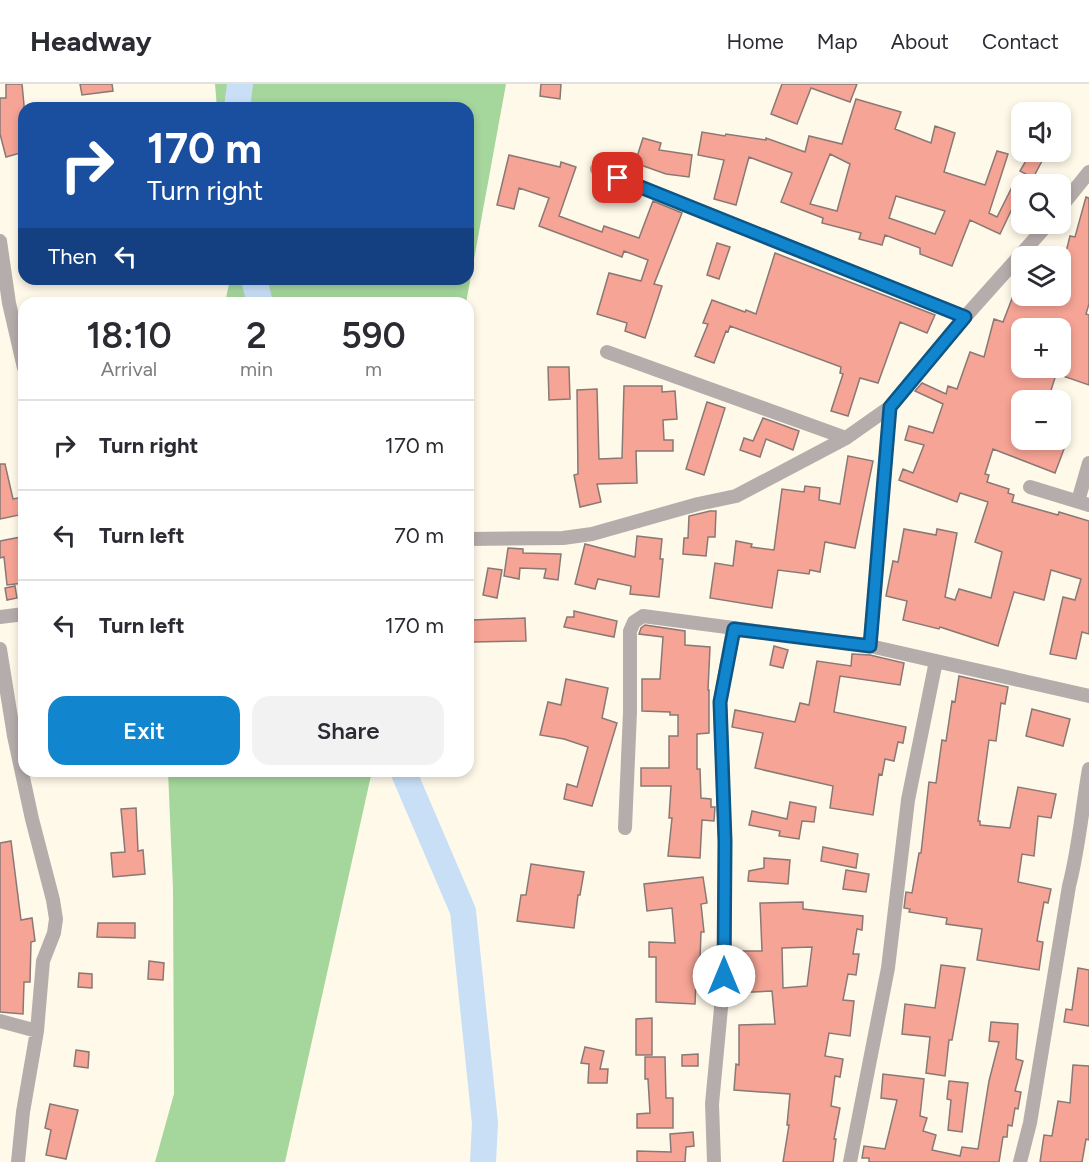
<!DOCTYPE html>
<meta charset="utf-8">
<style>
:root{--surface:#fff;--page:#f2f2f3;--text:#2b2b33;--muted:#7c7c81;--line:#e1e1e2;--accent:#1185ce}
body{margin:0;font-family:Figtree,sans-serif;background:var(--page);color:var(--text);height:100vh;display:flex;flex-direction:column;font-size:22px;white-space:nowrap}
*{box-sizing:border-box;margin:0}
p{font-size:20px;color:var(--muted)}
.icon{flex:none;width:33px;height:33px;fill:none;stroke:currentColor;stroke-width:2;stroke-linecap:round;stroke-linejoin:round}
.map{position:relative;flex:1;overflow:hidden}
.details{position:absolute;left:18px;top:213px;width:456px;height:480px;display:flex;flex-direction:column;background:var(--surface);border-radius:18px;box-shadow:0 3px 9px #0003}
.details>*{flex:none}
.guide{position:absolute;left:18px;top:18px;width:456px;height:183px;border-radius:18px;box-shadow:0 3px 9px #0003;background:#1a4fa0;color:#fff;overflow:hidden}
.tools{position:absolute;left:1011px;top:18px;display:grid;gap:12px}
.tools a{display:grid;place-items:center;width:60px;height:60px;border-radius:12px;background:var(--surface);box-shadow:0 3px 9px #0003;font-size:30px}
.pin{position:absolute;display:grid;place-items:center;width:51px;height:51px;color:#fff;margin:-26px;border-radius:12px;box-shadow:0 3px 9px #0006}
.me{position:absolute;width:66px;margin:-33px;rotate:0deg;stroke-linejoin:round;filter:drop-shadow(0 0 4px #0008)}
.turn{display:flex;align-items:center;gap:21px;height:126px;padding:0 30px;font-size:27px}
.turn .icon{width:78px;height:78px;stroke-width:2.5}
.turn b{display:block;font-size:42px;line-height:51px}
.then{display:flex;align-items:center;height:57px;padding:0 30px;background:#0003;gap:12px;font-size:22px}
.eta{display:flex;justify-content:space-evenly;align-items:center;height:102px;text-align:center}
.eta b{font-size:36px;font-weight:600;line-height:42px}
.cta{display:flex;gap:12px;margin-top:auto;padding:12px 30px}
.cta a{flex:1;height:69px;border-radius:18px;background:var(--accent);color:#fff;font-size:24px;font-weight:600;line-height:69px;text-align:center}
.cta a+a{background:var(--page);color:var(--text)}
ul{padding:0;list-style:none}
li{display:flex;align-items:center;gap:18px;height:90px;padding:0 30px;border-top:2px solid var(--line)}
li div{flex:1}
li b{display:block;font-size:22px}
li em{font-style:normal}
header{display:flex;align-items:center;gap:36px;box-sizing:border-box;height:84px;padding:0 30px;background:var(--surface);border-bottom:2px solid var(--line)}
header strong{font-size:28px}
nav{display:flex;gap:33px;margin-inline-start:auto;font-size:21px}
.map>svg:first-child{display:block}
.green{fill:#a5d69c}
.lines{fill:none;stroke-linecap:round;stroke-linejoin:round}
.river{stroke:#c8dff6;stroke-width:26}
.building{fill:#f6a495;stroke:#8a7875;stroke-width:1.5;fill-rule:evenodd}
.minor{stroke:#b5adab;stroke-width:14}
.route-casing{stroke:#0b5686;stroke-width:15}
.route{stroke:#1185ce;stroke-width:10}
</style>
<header>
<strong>Headway</strong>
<nav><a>Home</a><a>Map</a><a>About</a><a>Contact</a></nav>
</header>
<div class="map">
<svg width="1089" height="1078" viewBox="0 0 1089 1078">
<rect width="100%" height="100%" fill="#fff9e9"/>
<path class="green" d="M215,0h291l-40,219h-241l5,-24h238v-171h-251z
M168,687h204l-87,391h-130l19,-68 -1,-205z"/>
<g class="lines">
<path class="river" d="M237,24l3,-24
M254,195l6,24
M403,687l60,140 22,212 -2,39"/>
</g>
<path class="building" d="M6,0h16l2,21v15h-4l4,18v14l-18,5 -6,-23v-36h6z
M80,0h32l1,7 -31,4z
M541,0h20l-1,15 -20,-3z
M782,0h75l-7,18 -39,-14 -14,36 -26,-10z
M856,15l45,13 -6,17 36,14 4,-17 20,7 -11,39 41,13 12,-34 11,3 -19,59 8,4 16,-32 5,3 -2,7 2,1 -18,38 -30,-14 -18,46 -32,-12v-6l-35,-13 -3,10 -23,-6 2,-6 -39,-10 1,-5 -42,-16 11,-29 -43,-16 -13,48 -22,-6 10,-39 -26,-5 4,-23 23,4 1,-2 40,6v-2l39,14 4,-16 33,8zM830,70l20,10 -13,47 -27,-7zM896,112l49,15 -10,23 -46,-16z
M643,54l18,5 -2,7 33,5 -3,22 -23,-3 -31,-11z
M1031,68l12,7 -10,19 -13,-7z
M509,71l51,12 1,-5 15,5 -17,49 43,16 2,-6 35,12 14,-37 29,12 -28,71 8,2 -17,52 -20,-7 2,-8 -30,-9 12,-41 32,8 7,-21 -24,-9 -2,6 -83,-31 10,-28 -30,-10 -5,21 -17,-4z
M1086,113l3,1v106l-3,10 3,1v70l-29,-10v-25l4,-10 -4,-2v-10h-38v40h36l-10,32h-26v40h33l-2,5 11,4 -9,24 -62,-24 -8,25 4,1 -2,7 22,7 -1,4 6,2 -2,7 46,13 1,-3 30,9v113l-7,-2 -6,27 -26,-5 13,-57 12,3 6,-21 -30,-9 -7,30 -30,-8 -16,54 -58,-19 -1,2 -36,-9 4,-19 -21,-5 7,-35 5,1 6,-33 32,6 1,-6 20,4 -12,64 10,3 4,-11 32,9 11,-46 -27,-10 13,-40 -28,-9 -3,9 -58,-22 4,-11 10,4 11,-28 -19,-5 4,-14 24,7 10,-29 -28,-13 7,-8 24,11 2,-8 9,3 13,-37 14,5 10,-38 9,3 10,-26h21l21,6 1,-6h4v-15l8,-25h-3l5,-20 5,1z
M717,159l13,4 -11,32 -12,-4z
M775,169l160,62 -8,18 -27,-11 -22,61 -18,-5 -12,38 -17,-5 12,-37 -3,-1 1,-6 -111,-41 -2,6 -2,-1 -12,32 -19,-7 13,-32 -5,-1 9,-23 33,12 1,-2 10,4z
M548,283h21l1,32 -21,1z
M624,302h38v6l13,-1 2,28 -14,1 1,20h9v11h-37l1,32 -40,1 4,18 -21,5 -6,-32 4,-1 -1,-84 20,-1 2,70 23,-1z
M707,318l18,6 -21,67 -18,-6z
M763,334l36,13 -6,19 -27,-11 -6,18 -20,-7 4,-12 9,3z
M848,372l25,5 -18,87 -30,-6 -5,30 -10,-2 -1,4 -31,-4 -6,38 -62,-10 5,-35 18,3 3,-25 16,3 -1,3 23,3 8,-61 22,3 1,-6 15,2 -1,12 21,4z
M0,380h5l8,35 11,-2v17l-24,5z
M710,427h6l-1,26h-7l-2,19 -23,-2 1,-16h4l1,-22z
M637,452l25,3 -2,20h3l-4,38 -29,-3 1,-8 -33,-7 -3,10 -20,-5 10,-40 50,13z
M21,453l3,15 -3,1 3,30 -17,2 -3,-28 -4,1v-17z
M508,464l15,1v4l38,1 -3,26 -14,-2 2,-9 -26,-1 -1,11 -15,-3z
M488,484l14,2 -5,28 -14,-3z
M15,502l2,12 -10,2 -2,-12z
M574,527l43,10 -3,16 -50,-10 3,-10h7z
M525,534l1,23 -53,1 -1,-22z
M645,541l40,6v14l25,2 -2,43h1v43l-12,1v35h3l1,29 10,1v8h4l-1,14 -12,-1 -2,38 -32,-2 4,-38h-3l2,-32h-30v-18h28v-32h9v-21h-8v-3l-28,-1v-32h18l3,-42 -24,-3 2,-6z
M774,562l14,4 -5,18 -13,-3z
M852,570l18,1 34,8 -4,22 -60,-9 -6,36 72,15 -3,16 -5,-1 -4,19 -9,-2 -3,16 -3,-1 -6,41 -43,-7 3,-22 -78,-18 8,-35 -31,-6 3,-17 60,12 5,-19 9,2 8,-44 34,5z
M959,592l49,11 -3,17 -4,-1 -5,38 -7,-1 -11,81h2v4l30,3 8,-41 38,7 -5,24 -13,-2 -4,40 -12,-2 -4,28 33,7 -3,14 -4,-1 -7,39 6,1 -4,28 -62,-10 5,-31 -36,-5 1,-6 -38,-6 1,-3 -6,-1 2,-16 6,1 7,-40h2l8,-71 7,1 6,-43 4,1 6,-40 3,1z
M566,595l42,9 -6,30 15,5 -25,83 -28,-7 3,-15 10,3 11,-40 -24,-8 -24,-4 8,-33 13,3z
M1032,625l38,10 -7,27 -37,-10z
M790,718l26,5 -2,15 -12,-1 -3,18 -20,-3 1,-5 -31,-6 3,-14 35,8z
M136,724l2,43 5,-1 2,24 -32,3 -2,-24 14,-1 -4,-43z
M11,757l10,79 11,-2 3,23 -4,1 -1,40h-6l-1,32 -23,-2v-169z
M823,763l35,7 -2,14 -35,-7z
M764,774l26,2 -2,24 -40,-3 1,-10 15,-3z
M531,780l53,8 -4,23h-2l-4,33 -57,-7 4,-26h5z
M846,786l23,4 -3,18 -23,-3z
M703,793l4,26 -6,1 3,28h-3l-1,27 -1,-1 -1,22h-2l-1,24 -39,-2v-45h-7v-15l26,1 -3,-35 -25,3 -3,-27z
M803,818v7l60,7 -1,14 -5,-1 -4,25h6l-3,21 -8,-1 -5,26 11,1 -4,35 -21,-3 -4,23 18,3 -3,18 -5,-1 -4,30 9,2 -6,31h2l-3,23h-50l6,-37h-2l3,-31 -56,-4 2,-26 3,1v-40l36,-1 -3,-33 -41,2 2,-18h9l-1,-24h21l-2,-48zM812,863l-5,39 -24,2 -1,-40z
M98,839h37v15l-38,-1z
M149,877l15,2 -1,17 -15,-1z
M941,881l24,3 -13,72h-3l-4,36 -19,-3 4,-36 -28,-3 3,-30 30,4z
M1078,884l11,2v56l-25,-4 2,-13 6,1z
M79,889l13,1v14l-14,-1z
M652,934v37h-16v-36z
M991,938l27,2 -2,35 7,2 -8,30 6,1 -3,17 -3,-1 -3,18 -4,-1 -1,12h-4l-4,25h-130v-4h-7l2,-12 21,3 12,-49 -16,-2 2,-24 41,5 -4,37 7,2 -4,13 13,4 -4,15 28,6 2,-9 16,2 11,-68 10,-39 -10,-1z
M585,963l19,4 -4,18h8l-1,14h-19l1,-19 -8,-1z
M76,966l13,2 -1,16 -14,-2z
M698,970v12h-16v-11z
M645,973h20l1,41h7v30h-36v-14l13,-1 -2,-34h-3z
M1073,981l16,1v74l-3,-1 -4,23h-42l4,-27 8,1 6,-35 12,2z
M949,997l19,2 -6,49 -14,-2 3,-30 -4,-1z
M50,1020l28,6 -12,49 -20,-4 5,-25 -6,-2z
M693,1048l1,14 -8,1 -1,15h-48v-11l34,1 -1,-18z"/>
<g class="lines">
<path class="minor" d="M597,85l368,148
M1060,124l29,-36
M0,157l9,62 15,65
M607,268l239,86
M1030,403l59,18
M1078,417l11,-38
M468,455l95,-1 29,-4 106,-30 38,-8 110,-58 44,-31 75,-90 83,-93
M0,533l24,-3
M870,562l20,-239
M0,565l14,87 18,83 21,81 3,19 -2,14 -11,28 -6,70 -14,81 -5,50
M625,744l5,-116v-81l4,-9 9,-6 227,30 219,50
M0,937l37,10
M714,1078l-2,-58 12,-128 1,-135 -5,-139 13,-73
M850,1078l38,-194 20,-168 28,-139
M1020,1078l10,-39 39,-237c10,-38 13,-78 20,-117"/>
</g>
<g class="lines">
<defs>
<path id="route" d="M618,94l347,139 -75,90 -20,239 -136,-17 -14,73 5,139 -1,135"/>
</defs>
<use href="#route" class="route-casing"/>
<use href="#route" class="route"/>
</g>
</svg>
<div class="tools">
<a><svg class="icon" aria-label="sound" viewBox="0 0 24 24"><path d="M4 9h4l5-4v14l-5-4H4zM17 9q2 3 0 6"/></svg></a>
<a><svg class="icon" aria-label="search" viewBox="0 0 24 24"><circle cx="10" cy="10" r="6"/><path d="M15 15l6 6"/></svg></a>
<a><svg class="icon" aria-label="layers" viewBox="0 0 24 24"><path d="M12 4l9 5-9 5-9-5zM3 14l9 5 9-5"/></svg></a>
<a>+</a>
<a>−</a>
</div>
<div class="pin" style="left:618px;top:94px;background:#d93025"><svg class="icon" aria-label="arrive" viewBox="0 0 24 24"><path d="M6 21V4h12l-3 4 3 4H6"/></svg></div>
<svg class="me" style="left:724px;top:892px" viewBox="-20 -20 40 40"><circle r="19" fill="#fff"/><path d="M0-13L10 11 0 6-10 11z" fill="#1185ce"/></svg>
<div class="guide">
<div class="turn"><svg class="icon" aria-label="right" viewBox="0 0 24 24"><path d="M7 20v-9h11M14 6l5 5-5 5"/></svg><div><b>170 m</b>Turn right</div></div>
<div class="then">Then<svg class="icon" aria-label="left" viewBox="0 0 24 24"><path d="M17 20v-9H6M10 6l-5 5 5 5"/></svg></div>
</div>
<section class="details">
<div class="eta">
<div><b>18:10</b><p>Arrival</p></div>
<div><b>2</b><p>min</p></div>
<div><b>590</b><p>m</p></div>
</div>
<ul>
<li><svg class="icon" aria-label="right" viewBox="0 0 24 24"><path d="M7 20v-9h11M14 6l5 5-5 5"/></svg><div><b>Turn right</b></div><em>170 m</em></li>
<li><svg class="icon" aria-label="left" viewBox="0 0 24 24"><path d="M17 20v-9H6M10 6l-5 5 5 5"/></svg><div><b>Turn left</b></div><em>70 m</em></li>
<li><svg class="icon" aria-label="left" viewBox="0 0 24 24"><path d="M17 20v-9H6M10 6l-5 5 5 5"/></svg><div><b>Turn left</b></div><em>170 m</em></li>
</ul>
<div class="cta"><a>Exit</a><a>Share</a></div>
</section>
</div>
